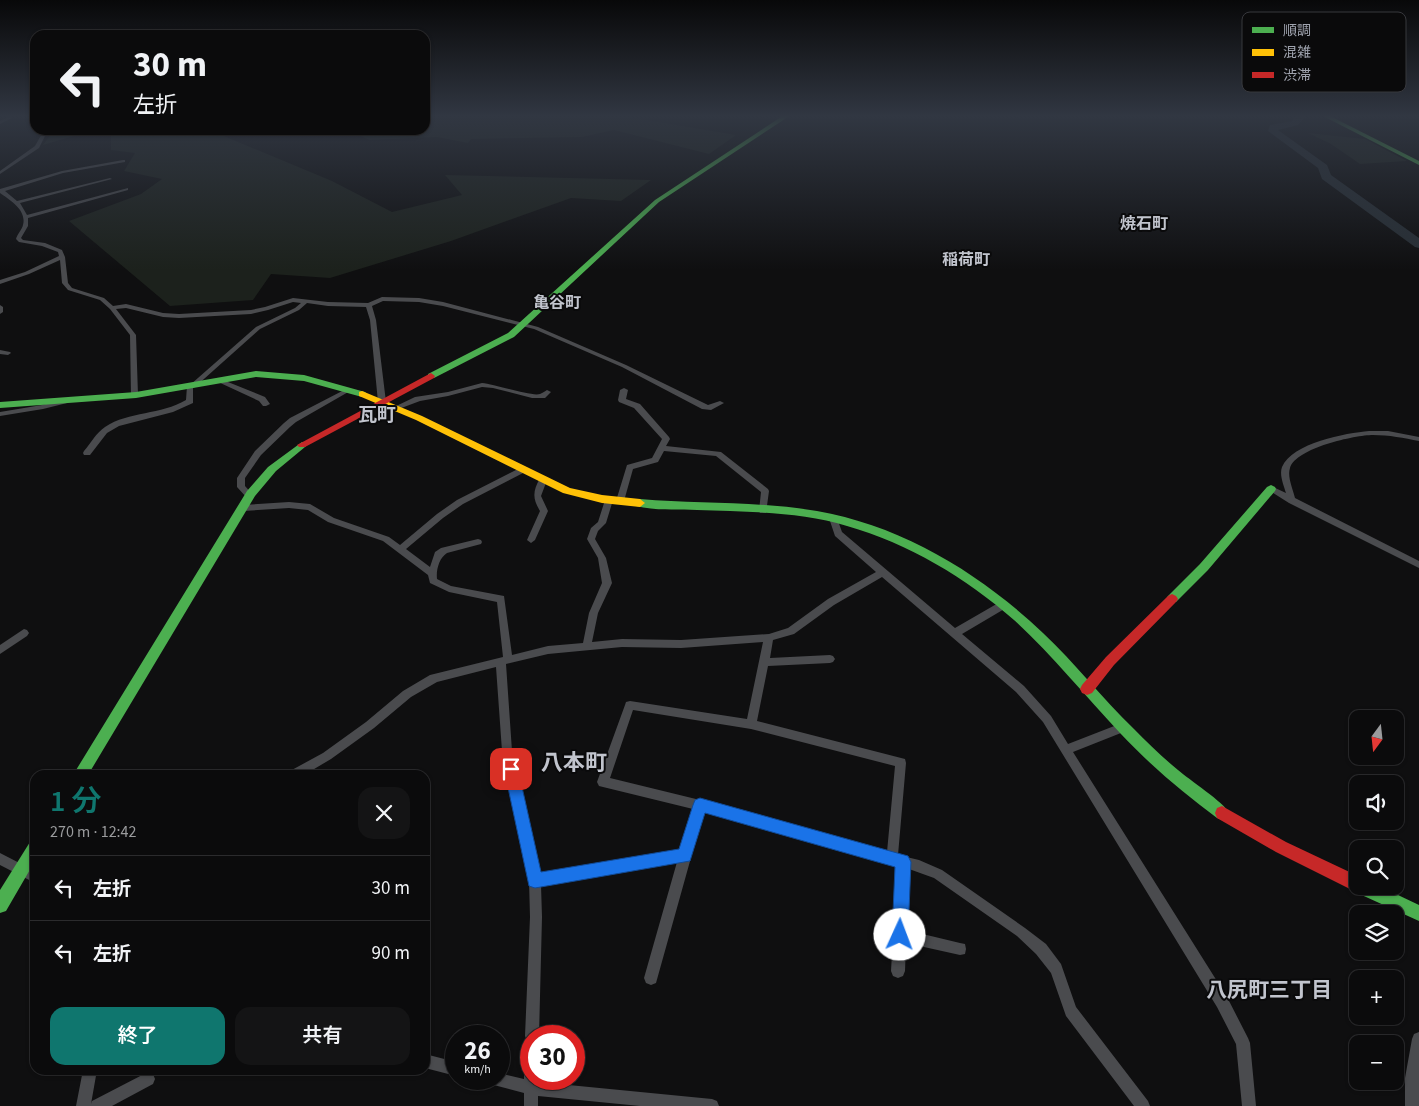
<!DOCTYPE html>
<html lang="ja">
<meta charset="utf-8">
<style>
:root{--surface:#0b0b0c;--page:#141415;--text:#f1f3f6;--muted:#9a9b9d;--line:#2b2b2d;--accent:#0f766e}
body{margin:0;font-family:"Source Sans 3","Noto Sans JP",sans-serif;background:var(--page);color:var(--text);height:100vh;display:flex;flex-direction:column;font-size:19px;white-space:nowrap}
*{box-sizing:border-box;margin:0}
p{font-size:16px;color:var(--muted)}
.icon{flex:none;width:28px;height:28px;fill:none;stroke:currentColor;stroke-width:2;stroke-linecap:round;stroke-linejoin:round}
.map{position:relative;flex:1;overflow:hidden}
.drawer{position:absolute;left:30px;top:770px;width:400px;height:305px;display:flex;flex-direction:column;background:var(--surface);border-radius:15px;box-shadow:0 1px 4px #0004,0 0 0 1px var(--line)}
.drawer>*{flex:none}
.hud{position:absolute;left:30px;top:30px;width:400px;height:105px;border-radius:15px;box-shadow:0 1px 4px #0004,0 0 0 1px var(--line);background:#0b0b0c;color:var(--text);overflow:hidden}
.needle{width:32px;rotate:195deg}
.tools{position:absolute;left:1349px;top:710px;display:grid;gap:10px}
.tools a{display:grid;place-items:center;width:55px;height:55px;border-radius:10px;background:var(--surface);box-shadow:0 1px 4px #0004,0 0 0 1px var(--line);font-size:25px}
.speed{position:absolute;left:445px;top:1025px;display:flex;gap:10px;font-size:25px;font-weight:700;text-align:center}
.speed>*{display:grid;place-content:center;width:65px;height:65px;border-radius:50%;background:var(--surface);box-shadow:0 1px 4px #0004,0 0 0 1px var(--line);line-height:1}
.speed small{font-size:12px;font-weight:400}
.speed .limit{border:8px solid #d22;background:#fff;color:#111}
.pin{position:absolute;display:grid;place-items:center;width:42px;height:42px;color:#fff;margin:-21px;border-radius:10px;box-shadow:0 2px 8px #0006}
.me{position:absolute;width:55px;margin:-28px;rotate:2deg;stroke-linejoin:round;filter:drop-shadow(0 0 4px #0008)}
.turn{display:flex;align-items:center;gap:18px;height:105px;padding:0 20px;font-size:22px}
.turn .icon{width:65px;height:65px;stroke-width:2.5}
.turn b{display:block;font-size:35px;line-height:42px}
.round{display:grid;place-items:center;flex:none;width:52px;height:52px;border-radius:15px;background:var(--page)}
.overview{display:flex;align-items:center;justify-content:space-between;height:85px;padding:0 20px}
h1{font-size:30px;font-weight:600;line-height:38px;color:var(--accent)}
.cta{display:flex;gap:10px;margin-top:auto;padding:10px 20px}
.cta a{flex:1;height:58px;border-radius:15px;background:var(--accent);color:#fff;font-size:20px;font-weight:600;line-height:58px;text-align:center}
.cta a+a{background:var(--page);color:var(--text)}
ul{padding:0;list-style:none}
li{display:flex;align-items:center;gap:15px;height:65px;padding:0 20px;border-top:1px solid var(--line)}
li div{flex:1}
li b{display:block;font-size:19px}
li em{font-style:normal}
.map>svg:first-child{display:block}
.green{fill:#1c211c}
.water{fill:#272e34}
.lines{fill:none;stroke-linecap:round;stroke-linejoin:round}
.river{fill:#272e34;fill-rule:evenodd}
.street{fill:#4a4b4e;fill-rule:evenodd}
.fast{fill:#4caf50;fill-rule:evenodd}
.slow{fill:#ffc107;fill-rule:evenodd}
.jam{fill:#c62828;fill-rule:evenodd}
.route{fill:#1a73e8;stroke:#114b97}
.labels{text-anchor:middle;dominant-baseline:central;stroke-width:4;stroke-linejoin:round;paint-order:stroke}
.far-quarter-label{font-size:16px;font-weight:bold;fill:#c1c4cd;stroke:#0a0a0b}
.quarter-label{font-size:19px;font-weight:bold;fill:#c1c4cd;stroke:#0a0a0b}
.near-neighbourhood-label{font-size:21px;font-weight:bold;fill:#c1c4cd;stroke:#0a0a0b}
.near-quarter-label{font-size:22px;font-weight:bold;fill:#c1c4cd;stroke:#0a0a0b}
.key{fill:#0a0a0b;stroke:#37383d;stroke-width:1}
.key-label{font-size:14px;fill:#a1a5b0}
</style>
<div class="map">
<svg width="1419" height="1106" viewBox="0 0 1419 1106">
<rect width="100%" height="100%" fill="#0f0f10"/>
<path class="green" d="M425,115h192l119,20 -27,19 -95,-24 -32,7 -111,2 -3,4 -31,-6 -67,3 -24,-10h79z
M54,130h172l-7,4 113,47 60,31 70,-17 -17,-20 206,5 -30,21 -50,-3 -120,43 -121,37 -59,-4 -18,26 -83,6 -101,-85 72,-27 21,-15 -38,-8 11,-18 -24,-3v-14l-17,-6 -51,15z
M1308,133l57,6 42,22 -47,3 -29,-20z"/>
<path class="water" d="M1361,199l58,43v4l-58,-42z"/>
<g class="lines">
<path class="river" d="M1295,115l11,1 -8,9 -20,5 49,35 4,10 88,63v10l-4,-1 -93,-68 -4,-11 -50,-37 2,-6 22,-4z"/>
<path class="street" d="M7,115h4l1,3 -12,6v-3l8,-4z
M44,130h4l-9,18 -39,26v-3l35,-25z
M123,160h2v2l-62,11 -58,18 12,10 93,-23 2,1 -92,24 7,12 101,-27v2l-100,28v8l-7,12 2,2 22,3 17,7 3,7 3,26 4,5 32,10 9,8 13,-2 37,9 16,1 72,-4 14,-3 28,-9 35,4 40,1 14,-6 37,1 24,4 95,25 88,38 82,40 12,-4 4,2 -13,7 -9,-1 -80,-42 -88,-38 -91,-23 -24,-4 -36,-1 -11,5 4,14 10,82 -4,2 -4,-2 -8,-82 -4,-13 -38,-1 -21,-3 -8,7 -39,19 -65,58 -2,1v15l-20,9 -54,14 -12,7 -17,22h-6l-1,-2 1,-2c7,-8 12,-18 21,-24 24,-16 56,-12 81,-27l1,-14 3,-1 66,-58 39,-19 6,-5 -8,-1 -25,8 -17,4 -72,4 -16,-1 -37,-9 -10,1 20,26 2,60 -4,2h-3l-1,-62 -20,-26 -10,-9 -32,-10 -6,-7 -2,-23 -31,14 -29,10v-4l25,-8 34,-16 -1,-4 -16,-6 -23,-4 -3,-3c1,-5 6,-9 7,-14 4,-15 -13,-25 -23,-32v-4l62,-18z
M0,305l3,2v5l-3,2z
M0,350l10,2 1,1 -3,2 -8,-1z
M218,378l47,19 5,7 -4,2h-3l-4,-5 -43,-20v-2z
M482,383c12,1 50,14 58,11 3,-1 5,-3 7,-4l4,2 -6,6h-13l-39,-10 -11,-1 -34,9 -28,5 -24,9 -4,-2 23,-11 33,-5z
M348,388l2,1v2l-54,31 -6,5 -29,28 -16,23v8l9,10 -1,2h-6l-10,-11v-9l18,-27 29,-28 6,-5z
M624,388l4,2 -2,9 14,5 29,33 1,2 -4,7 55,6 47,37 1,2 -3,22h-6l-1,-2 2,-19 -45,-36 -52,-5 -6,11 -25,7 -9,32 -4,3 -3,-1 -1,-2 11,-36 25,-7 10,-19 -28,-31 -15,-6 -1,-2 2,-10z
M64,399l4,2 -1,2 -24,6 -43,7v-4l42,-7z
M1369,431h19l31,6v4c-15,-3 -30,-6 -46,-6 -18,0 -77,13 -83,33 -3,9 3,21 5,30l124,63v7l-130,-65 -22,-14 4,-3 15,7c-2,-7 -7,-18 -4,-26 10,-24 64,-34 87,-36z
M522,467l3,1 1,2 -1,2 -62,32 -20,14 -37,31 24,18 5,-15 6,-4 37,-9 3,1 1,2 -1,2 -34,9c-8,5 -11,17 -10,26l14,7 53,10 8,59 36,-9 35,-3 6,-30 13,-30 -4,-25 -11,-19 4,-11 7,-6 7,-22 4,-3 4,3 -7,23 -8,8 -3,8 11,19 6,25 -14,30 -6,29 30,-3 59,1 88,-6 19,-6 40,-29 48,-27 -41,-36 -6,-18 4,-3 4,3 5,14 113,96 45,-26h6l2,3 -2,3 -44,26 62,52 27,30 17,28 54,-21 4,2 1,3 -1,3 -53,21 154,245 21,41 2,5 6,63h-14l-6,-62 -19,-37 -174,-285 -27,-30 -134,-115 -48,28 -40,29 -21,6 -3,18 60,-3 3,1 2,3 -2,3 -3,1 -62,3 -11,55 148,38 1,4 -8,92 21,5 23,10 83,58 21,16 15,20 15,43 72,94 2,5h-16l-68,-90 -15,-43 -15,-19 -19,-18 -83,-58 -25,-9 -3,61 54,13 5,1 1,5 -1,5 -5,1 -54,-12 -1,28 -2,5 -5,2 -5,-2 -2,-5 6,-105 -193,-55 -48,172 -5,2 -5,-2 -2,-5 33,-116 -136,23 1,32 -3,119h-8v7l-4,-2 -2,-5 5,-119 -1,-37 -27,-129 -6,-84 -59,15 -26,15 -37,31 -43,31 -27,16h-16l2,-4 33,-18 43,-31 37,-31 27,-16 73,-18 -6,-55 -48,-10 -19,-9 -2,-8 -45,-34 -55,-19 -20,-12 -19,-2 -46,3 -4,-3 4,-3 46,-3 21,2 24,14 55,19 11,8 37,-31 20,-14zM763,642l-16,77 -117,-18 -4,1 -1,3 -28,77 2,4 4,1 90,22 -12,41 -141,23 -28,-122 -6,-87 42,-10 74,-7 59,1zM633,710l118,19 144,37 -8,86 -187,-52 -90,-22z
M543,477l4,3 -6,16 7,15 -13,29 -4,3 -4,-3 13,-29c-8,-13 -7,-20 0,-33z
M24,629l3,1 2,3 -2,3 -27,18v-9z
M0,853l35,18v12l-35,-18z
M1419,1032v74h-14v-28l7,-39 2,-5z
M425,1054l31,8v14l-31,-8z
M531,1065v14h7v3l174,17 5,2 2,5h-79l-102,-10v10h-14v-13l-34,-9 -2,-5h11v-6l25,6v-7l2,-5z
M83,1070h14l-6,34 1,-3 56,-29 5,2 2,5 -2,5 -41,22h-36z"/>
<path class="fast" d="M784,115h7l-132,87 -145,135 -80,41h-6v-4l80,-41 147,-133z
M1321,115h7l91,46v4z
M256,371l48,4 61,17 2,2 -5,3 -58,-16 -48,-4 -120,21 -136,10v-6l136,-10z
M302,442l5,3 -2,2 -29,24 -21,25 -167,279h-15l174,-284 21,-24z
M1271,485l4,2 1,2 -1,2 -67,79 -32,32h-8l-2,-3 2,-3 32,-32 67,-77z
M640,499c59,5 119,2 177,12 86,15 164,63 226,122 32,30 59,65 91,96 14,14 28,28 44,41 10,9 47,33 51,43l-2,5 -5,2 -5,-2c-35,-26 -67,-53 -97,-85 -35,-37 -68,-78 -106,-113 -48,-42 -106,-77 -167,-94 -48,-15 -101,-14 -150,-16 -20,-1 -42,1 -61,-4l-1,-3z
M35,840v21l-29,50 -6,2v-23l30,-48z
M1355,880h3v6h21l40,19v16l-64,-29 -2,-6z"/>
<path class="slow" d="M362,391l60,25 148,72 32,7 38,4 5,4 -5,4 -38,-4 -39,-10 -147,-73 -57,-24v-4z"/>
<path class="jam" d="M431,373l4,3 -1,2 -129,69h-6l-2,-2z
M1172,594l4,2 2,3 -2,3 -62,63 -22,28 -5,2 -5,-2 -2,-4 2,-4 24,-28 62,-61z
M1222,806l64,36 72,34v10h7l-1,4 -6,2 -6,-2 -76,-38 -59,-34 -2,-5 2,-5z"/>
</g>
<linearGradient id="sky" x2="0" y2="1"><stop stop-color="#080809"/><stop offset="0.43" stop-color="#313742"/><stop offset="1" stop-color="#313742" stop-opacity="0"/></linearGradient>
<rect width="1419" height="270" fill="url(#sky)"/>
<path class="route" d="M511,763l5,2 2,4 23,103 138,-23 14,-44 2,-5 5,-2 208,58 3,6 -3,73 -2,6 -6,3 -6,-3 -2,-6 3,-68 -190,-54 -15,48 -155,27 -6,-2 -25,-117 2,-4z"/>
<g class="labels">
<g class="far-quarter-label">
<text x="1144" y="224">焼石町</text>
<text x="966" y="260">稲荷町</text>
<text x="557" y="303">亀谷町</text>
</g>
<g class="quarter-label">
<text x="377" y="415">瓦町</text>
</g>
<g class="near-neighbourhood-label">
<text x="1269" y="990">八尻町三丁目</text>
</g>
<g class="near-quarter-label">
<text x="574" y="763">八本町</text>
</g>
</g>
<rect x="1242" y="12" width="164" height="80" rx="8" class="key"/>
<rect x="1252" y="27" width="22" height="6" fill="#4caf50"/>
<rect x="1252" y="49" width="22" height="7" fill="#ffc107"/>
<rect x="1252" y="72" width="22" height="6" fill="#c62828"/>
<g class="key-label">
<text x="1283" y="35">順調</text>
<text x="1283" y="57">混雑</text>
<text x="1283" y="80">渋滞</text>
</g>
</svg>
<div class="tools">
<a><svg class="needle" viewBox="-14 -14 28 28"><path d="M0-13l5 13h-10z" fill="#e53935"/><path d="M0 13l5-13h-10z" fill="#9a9b9d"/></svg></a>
<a><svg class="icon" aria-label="sound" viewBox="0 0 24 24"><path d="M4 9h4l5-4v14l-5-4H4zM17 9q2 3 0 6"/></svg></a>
<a><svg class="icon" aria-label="search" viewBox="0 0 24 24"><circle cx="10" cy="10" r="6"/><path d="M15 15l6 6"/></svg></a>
<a><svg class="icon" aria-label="layers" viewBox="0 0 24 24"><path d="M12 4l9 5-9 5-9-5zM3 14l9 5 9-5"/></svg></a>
<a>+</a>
<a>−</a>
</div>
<div class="speed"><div>26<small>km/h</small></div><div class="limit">30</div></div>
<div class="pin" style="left:511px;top:769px;background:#d93025"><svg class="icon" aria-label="arrive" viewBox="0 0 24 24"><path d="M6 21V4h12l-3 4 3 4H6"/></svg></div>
<svg class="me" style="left:900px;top:935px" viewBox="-20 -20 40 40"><circle r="19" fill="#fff"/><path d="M0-13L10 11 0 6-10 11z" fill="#1a73e8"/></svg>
<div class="hud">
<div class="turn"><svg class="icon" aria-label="left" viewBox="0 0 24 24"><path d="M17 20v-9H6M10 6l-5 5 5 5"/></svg><div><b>30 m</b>左折</div></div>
</div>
<section class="drawer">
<div class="overview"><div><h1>1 分</h1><p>270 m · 12:42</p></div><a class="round"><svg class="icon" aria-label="close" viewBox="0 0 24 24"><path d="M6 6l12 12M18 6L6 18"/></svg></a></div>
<ul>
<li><svg class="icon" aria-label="left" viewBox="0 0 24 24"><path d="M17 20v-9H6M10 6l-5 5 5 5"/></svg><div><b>左折</b></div><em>30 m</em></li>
<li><svg class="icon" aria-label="left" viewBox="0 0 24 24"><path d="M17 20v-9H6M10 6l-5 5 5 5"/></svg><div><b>左折</b></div><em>90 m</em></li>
</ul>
<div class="cta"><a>終了</a><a>共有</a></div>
</section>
</div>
